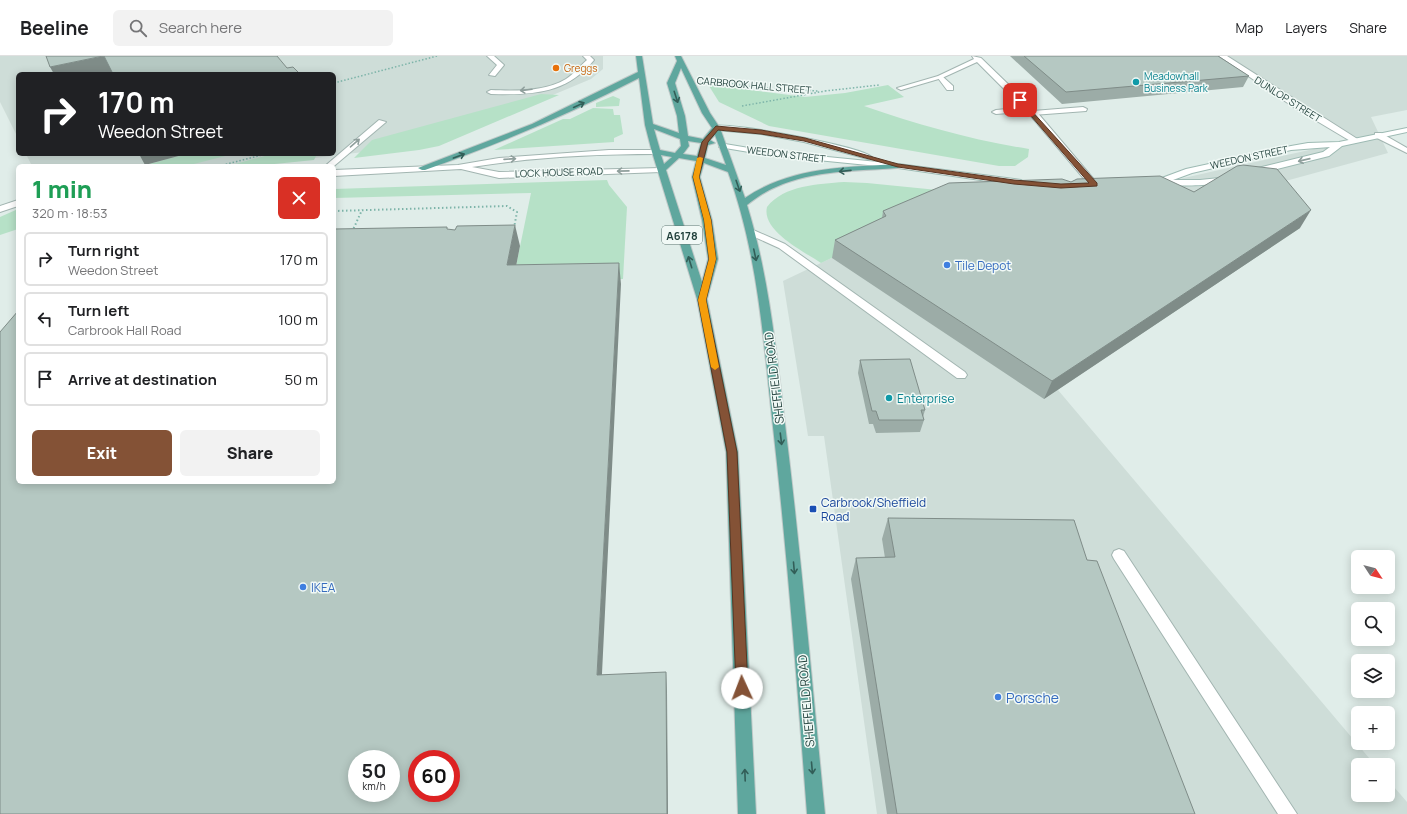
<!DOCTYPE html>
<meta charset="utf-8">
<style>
:root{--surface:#fff;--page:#f2f2f2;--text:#202124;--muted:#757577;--line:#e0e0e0;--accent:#845236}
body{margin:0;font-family:Manrope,sans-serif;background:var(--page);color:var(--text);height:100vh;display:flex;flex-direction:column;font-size:15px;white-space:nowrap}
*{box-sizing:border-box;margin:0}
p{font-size:13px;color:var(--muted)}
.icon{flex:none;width:22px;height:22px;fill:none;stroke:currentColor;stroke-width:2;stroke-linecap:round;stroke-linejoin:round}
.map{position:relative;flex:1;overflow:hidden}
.details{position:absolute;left:16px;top:108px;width:320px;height:320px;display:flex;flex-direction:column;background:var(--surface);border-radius:6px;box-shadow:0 2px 10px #0003}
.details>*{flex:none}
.top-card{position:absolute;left:16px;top:16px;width:320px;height:84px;border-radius:6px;box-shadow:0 2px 10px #0003;background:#202124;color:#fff;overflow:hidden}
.needle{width:26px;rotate:126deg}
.fabs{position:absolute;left:1351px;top:494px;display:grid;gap:8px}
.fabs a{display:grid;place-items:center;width:44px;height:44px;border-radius:6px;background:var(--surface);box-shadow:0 2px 10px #0003;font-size:20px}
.speed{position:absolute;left:348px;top:694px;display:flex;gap:8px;font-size:20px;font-weight:700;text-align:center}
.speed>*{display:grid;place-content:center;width:52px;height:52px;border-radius:50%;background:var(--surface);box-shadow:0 2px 10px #0003;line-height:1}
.speed small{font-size:10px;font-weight:400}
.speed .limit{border:6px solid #d22;background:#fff;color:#111}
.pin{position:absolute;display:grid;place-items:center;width:34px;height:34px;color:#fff;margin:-17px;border-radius:8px;box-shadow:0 2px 6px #0006}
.me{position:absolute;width:44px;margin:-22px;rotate:358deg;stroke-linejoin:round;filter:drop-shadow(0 0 3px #0008)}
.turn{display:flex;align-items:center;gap:14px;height:84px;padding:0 16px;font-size:18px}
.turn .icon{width:52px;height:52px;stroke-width:2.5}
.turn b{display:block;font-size:28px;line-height:34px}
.round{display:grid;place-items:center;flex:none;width:42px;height:42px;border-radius:6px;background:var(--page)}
.head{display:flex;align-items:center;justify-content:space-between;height:68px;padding:0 16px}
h1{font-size:24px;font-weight:800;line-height:30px;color:#1e9e55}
.button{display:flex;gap:8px;margin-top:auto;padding:8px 16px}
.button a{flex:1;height:46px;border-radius:6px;background:var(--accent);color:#fff;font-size:16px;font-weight:800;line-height:46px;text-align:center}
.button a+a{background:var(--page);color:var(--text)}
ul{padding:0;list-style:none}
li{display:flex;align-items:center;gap:12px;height:54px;margin:0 8px 6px;padding:0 8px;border:2px solid var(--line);border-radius:6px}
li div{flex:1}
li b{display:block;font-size:15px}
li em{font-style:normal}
header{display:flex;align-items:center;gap:24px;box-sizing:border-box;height:56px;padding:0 20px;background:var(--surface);border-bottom:1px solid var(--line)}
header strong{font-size:19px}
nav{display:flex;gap:22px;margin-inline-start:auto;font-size:14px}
.search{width:280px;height:36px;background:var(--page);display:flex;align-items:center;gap:10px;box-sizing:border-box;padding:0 14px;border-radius:6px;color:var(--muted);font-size:15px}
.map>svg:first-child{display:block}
.built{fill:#ceddd8}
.green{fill:#b6e1c7}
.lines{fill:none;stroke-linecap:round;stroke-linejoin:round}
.lane-casing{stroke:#a2b5b1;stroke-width:2}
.street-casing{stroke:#a2b5b1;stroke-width:2}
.secondary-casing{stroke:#9dbab3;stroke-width:2}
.primary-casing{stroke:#c0c9c8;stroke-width:2}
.path-far1{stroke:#7db4a9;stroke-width:1.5;stroke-dasharray:1.5 2;stroke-linecap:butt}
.path{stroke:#7db4a9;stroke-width:2;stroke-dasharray:1.5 2.5;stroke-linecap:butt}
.lane{fill:#fff;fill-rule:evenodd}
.street{fill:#fff;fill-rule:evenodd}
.secondary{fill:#fff;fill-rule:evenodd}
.primary{fill:#5fa79e;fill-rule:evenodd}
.wall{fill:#9caca7}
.shaded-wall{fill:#7f8c88}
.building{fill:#b5c8c2;stroke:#7f8c88;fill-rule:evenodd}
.oneway{stroke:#8f9f9c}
.oneway2{stroke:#325e58}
.route{fill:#845236;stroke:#563523}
.slow{fill:#f59e0b}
.food-dot{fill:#e8710a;stroke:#f1f9f6;stroke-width:1.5}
.culture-dot{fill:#0f9aa8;stroke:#f1f9f6;stroke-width:1.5}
.shop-dot{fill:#3f7fe0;stroke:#f1f9f6;stroke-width:1.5}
.transit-dot{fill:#1a4fb4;stroke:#f1f9f6;stroke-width:1.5}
.labels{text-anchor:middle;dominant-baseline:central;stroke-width:3;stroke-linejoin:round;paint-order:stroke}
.far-food-label{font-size:10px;fill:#c56008;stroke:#f1f9f6;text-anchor:start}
.far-culture-label{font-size:10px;fill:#0d838f;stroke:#f1f9f6;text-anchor:start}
.far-street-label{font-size:10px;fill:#1f3f3a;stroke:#f1f9f6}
.shield{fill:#f1f9f6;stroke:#5e7772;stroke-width:1}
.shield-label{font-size:11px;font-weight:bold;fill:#1f3f3a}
.shop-label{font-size:12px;fill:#366cbe;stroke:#f1f9f6;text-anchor:start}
.street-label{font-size:12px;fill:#1f3f3a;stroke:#f1f9f6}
.culture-label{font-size:12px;fill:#0d838f;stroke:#f1f9f6;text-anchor:start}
.transit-label{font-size:12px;fill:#164399;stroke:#f1f9f6;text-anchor:start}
.near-shop-label{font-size:14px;fill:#366cbe;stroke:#f1f9f6;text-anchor:start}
</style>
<header>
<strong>Beeline</strong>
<div class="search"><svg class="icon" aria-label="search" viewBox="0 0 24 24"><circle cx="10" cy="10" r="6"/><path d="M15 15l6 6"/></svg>Search here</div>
<nav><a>Map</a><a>Layers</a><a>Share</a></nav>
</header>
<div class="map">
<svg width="1407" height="758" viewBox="0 0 1407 758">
<rect width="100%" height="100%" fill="#e0ede9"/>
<path class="built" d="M0,0h603v13l-12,10 -153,64 -190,23h-216l-6,-12h308v-80h-316v64l-18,-36z
M1224,0h183v54l-36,7 17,36 -121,33 -209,204 317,375h-17v30h30v-15l19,22v12h-530l-53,-378h-16l-25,-155 99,-47 221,-38 251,-56z"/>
<path class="green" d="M711,29l94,12 40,-4 43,-8 16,12 -40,9c55,19 108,34 165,43l-1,8 -13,9h-16l-230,-40 -50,-24 -10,-16z
M541,38l18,1 -120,51 -20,4 -65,8 18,-18z
M613,40l7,3 -1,7 -23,1v-4z
M593,52l20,1 1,6h6l3,19 -9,4v4l-120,8 69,-31h7z
M186,98h47l-47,12h-44z
M272,98h45l-3,6 -59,6h-27z
M607,124l2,5 18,22 -4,72 -71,2 -37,-10 16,-78 -197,5v-9z
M844,126l23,1 152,15 -137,36 -61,29c-16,-11 -60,-32 -54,-56 17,-22 52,-23 77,-25z
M18,153v20l-18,6v-18z"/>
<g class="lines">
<defs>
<path id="lane" d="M487,0h7l10,9 -9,11 -6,-1 8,-10z
M583,0h7l4,4c-28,34 -61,35 -103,34l-4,-2 4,-2c23,1 54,2 75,-11 8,-5 14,-13 21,-19z
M938,20h4l11,10v4h-6l-9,-12z
M1029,51l4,2 -1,2 -36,3 -4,-2 4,-2z
M1083,51l4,2 -1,2 -53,4 -4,-2 4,-2z
M379,64l7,2 -52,44h-9z
M1375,77h6l26,15v5l-32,-16z
M18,144v6l-18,6v-6z
M751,173l34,15 180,128 2,3 -2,3h-8l-178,-130 -31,-14 -2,-2z
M1119,493l5,2 173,263h-19l-164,-255 -2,-4 2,-4z"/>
<path id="street" d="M972,0l9,2 55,53 61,72v4h-6l-61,-72 -53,-53 -35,16 -41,12 -4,-2 41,-12 36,-17z
M1219,0h8l132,84 -7,2 -57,-34z
M609,94h47l4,2 -4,2c-61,0 -123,3 -184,13l27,5 162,-4 4,2 -4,2 -162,6 -38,-9 -127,7v-6l124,-5 41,-7z"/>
<path id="secondary" d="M713,70c18,-4 147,20 159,31l-4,2 -64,-17 -43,-8 -45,-4h-3z
M1407,72v4l-65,14 -13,10 -76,19 -3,-1v-4l73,-18 7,-5 -39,3 -99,23 -19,7h27l29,-3 1,2c-10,9 -60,6 -75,6l-4,-3 35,-13 105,-23 17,-3 31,-1z
M719,87l48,8 131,13 123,16 4,3 -4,3 -123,-18 -131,-13 -48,-8z"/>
<path id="primary" d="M636,0h6l11,68 26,9 -2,-17 -10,-33 10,-22 -2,-5h6l29,57 10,15 25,70c45,-31 101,-31 153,-34l4,2 -4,2c-40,3 -85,2 -122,19 -10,4 -20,11 -29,18 22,71 29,145 38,219 16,129 27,260 40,390h-18c-10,-132 -20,-264 -35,-396 -9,-83 -15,-167 -44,-246l-24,-9 -4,14 12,43 6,39 -11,40 31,153 18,362h-18l-12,-362 -29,-153 -45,-147 -7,-27 -6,-47c-69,36 -140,66 -214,92h-3l-4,-2 114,-44 106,-52zM681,12l21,45 10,15 -9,11 -15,-3 -3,-20 -10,-33zM654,73l26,10 1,7 -6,7 -15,-3zM715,79l11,30 -21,-7 3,-13 7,-2 -5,-3zM688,85l13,2 -4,13 -14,-2 6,-8zM661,99l11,2 -8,7zM679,102l17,3 -4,16 10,43 6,39 -6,23 -36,-112z"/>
</defs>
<use href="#lane" class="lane-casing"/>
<use href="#street" class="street-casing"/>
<use href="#secondary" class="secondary-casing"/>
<use href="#primary" class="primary-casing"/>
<path class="path-far1" d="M715,25l46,7 57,3
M334,27l103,-27
M825,35l54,-6
M742,50l83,-15
M334,64l2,2 -2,2
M219,110l47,-12"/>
<path class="path" d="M334,155l173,-5 10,6 -3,16
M352,176l10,-22"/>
<use href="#lane" class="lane"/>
<use href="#street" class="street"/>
<use href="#secondary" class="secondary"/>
<use href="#primary" class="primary"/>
</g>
<path class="wall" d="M1010,0h208l31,20 -6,11 -181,17z
M1071,126l123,10 106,36 -256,171 -212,-141 3,-18 47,-22 1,-7z
M860,304l65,50 -2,7 1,3 -4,12 -44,1 -3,-9h-4l-11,-51z
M888,462l199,42 108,254h-308l-36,-235 5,-21h29l-3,-19z"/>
<path class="shaded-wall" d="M104,0l9,17 -4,1h-55l-4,-7z
M139,98h47l-41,11z
M1311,154l-11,18 -256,171 8,-18z
M515,169l5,21 -8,41 -5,-22z
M619,207l2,21 -20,410 -4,-19z
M666,616l1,19 1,123h-1z"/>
<path class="building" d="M46,0h57l-53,11z
M104,0h173l10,12 6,-1 7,7h-187z
M1024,0h194l31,20 -183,16z
M1243,109l34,4 34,41 -259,171 -217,-141 51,-24 -3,-5 66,-28 113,-4 9,3 6,-3 83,-3 34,16 43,-26z
M515,169l-8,40 112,-2 -22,412 69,-3 1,142h-667v-482l18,-21v171h316v-253l113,-2v2l8,1 2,-4zM357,703h34v34h-34zM417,703h34v34h-34z
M910,303l15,51h-4l3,10h-45l-3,-9h-4l-12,-51z
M888,462l186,2 13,40 10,1 98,253h-298l-41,-256 39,-1z"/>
<defs><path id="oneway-shaft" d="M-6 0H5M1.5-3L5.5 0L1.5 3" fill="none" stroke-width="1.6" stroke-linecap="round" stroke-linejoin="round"/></defs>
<g class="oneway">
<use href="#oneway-shaft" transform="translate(526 34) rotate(173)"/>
<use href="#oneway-shaft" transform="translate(355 87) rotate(-41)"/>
<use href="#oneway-shaft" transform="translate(510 103) rotate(-4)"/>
<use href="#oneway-shaft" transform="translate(1304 104) rotate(167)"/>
<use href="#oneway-shaft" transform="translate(623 115) rotate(179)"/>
</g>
<g class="oneway2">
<use href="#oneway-shaft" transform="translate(676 41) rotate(72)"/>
<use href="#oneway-shaft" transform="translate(579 49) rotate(-25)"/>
<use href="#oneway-shaft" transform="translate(459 100) rotate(-20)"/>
<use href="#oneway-shaft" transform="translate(845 115) rotate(174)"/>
<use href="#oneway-shaft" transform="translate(738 130) rotate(71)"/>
<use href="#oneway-shaft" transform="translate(755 199) rotate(78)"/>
<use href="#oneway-shaft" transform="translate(690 206) rotate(-107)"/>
<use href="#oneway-shaft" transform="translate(781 383) rotate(83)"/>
<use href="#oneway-shaft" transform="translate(794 512) rotate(85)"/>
<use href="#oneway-shaft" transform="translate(812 712) rotate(85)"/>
<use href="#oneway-shaft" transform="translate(745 719) rotate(-92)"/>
</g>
<path class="route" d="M1020,42l77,85v3l-36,2 -47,-4 -116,-17 -94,-26 -43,-7 -43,-4 -10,12 -9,35 12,43 5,39 -10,41 31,152 11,236 -2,4 -4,2 -4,-2 -2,-4 -9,-236 -29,-152 11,-41 -5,-39 -11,-43 9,-35 14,-16 45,4 44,8 93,26 116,16 47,4 28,-1 -71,-82z"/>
<path class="slow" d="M700,101l3,1 -4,19 12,43 5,39 -10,41 13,67 -4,3 -4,-3 -13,-67 11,-41 -5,-39 -11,-43 4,-19z"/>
<circle class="food-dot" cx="556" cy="12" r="4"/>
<g class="culture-dot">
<circle cx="1136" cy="26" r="4"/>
<circle cx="889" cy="342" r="4"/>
</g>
<g class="shop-dot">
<circle cx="947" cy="209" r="4"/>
<circle cx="303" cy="531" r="4"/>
<circle cx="998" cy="641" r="4"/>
</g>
<rect class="transit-dot" x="809" y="449" width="8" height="8" rx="2"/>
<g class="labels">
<g class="far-food-label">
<text x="564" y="12">Greggs</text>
</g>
<g class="far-culture-label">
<text x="1144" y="20">Meadowhall<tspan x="1144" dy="12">Business Park</tspan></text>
</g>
<g class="far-street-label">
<text transform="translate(754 29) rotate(5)">CARBROOK HALL STREET</text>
<text transform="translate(1288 43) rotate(32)">DUNLOP STREET</text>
<text transform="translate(786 98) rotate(7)">WEEDON STREET</text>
<text transform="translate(1249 101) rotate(-12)">WEEDON STREET</text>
<text transform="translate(559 116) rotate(-2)">LOCK HOUSE ROAD</text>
</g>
<rect class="shield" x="662" y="170" width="40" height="18" rx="3"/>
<g class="shield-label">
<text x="682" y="179">A6178</text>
</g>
<g class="shop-label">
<text x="955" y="209">Tile Depot</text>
<text x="311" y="531">IKEA</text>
</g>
<g class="street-label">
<text transform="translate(774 322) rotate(-97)">SHEFFIELD ROAD</text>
<text transform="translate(806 645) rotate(-95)">SHEFFIELD ROAD</text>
</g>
<g class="culture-label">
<text x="897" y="342">Enterprise</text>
</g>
<g class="transit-label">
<text x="821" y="446">Carbrook/Sheffield<tspan x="821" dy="14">Road</tspan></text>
</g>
<g class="near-shop-label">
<text x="1006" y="641">Porsche</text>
</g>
</g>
</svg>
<div class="fabs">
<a><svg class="needle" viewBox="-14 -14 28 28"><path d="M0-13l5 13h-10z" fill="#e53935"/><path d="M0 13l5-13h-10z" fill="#757577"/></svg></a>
<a><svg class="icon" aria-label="search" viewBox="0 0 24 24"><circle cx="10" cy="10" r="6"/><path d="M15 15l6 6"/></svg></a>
<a><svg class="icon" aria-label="layers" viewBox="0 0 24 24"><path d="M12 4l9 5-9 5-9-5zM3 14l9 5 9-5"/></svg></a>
<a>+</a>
<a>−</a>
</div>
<div class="speed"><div>50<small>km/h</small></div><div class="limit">60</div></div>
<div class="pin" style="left:1020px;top:44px;background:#d93025"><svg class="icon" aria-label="arrive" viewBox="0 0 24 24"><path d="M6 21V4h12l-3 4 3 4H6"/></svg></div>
<svg class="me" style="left:742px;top:632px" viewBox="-20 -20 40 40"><circle r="19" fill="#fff"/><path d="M0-13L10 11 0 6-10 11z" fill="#845236"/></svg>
<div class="top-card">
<div class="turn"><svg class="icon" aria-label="right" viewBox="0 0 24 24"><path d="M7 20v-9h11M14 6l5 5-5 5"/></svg><div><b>170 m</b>Weedon Street</div></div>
</div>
<section class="details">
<div class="head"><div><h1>1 min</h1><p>320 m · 18:53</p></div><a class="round" style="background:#d93025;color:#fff"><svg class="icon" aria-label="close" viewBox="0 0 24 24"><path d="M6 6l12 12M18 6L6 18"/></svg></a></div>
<ul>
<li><svg class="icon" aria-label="right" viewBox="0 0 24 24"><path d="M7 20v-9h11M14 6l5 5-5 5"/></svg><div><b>Turn right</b><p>Weedon Street</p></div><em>170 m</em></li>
<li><svg class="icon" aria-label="left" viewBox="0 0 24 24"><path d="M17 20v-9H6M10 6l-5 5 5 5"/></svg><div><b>Turn left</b><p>Carbrook Hall Road</p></div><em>100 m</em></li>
<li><svg class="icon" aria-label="arrive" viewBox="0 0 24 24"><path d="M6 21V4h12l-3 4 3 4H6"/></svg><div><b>Arrive at destination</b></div><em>50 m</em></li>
</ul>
<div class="button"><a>Exit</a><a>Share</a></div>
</section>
</div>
